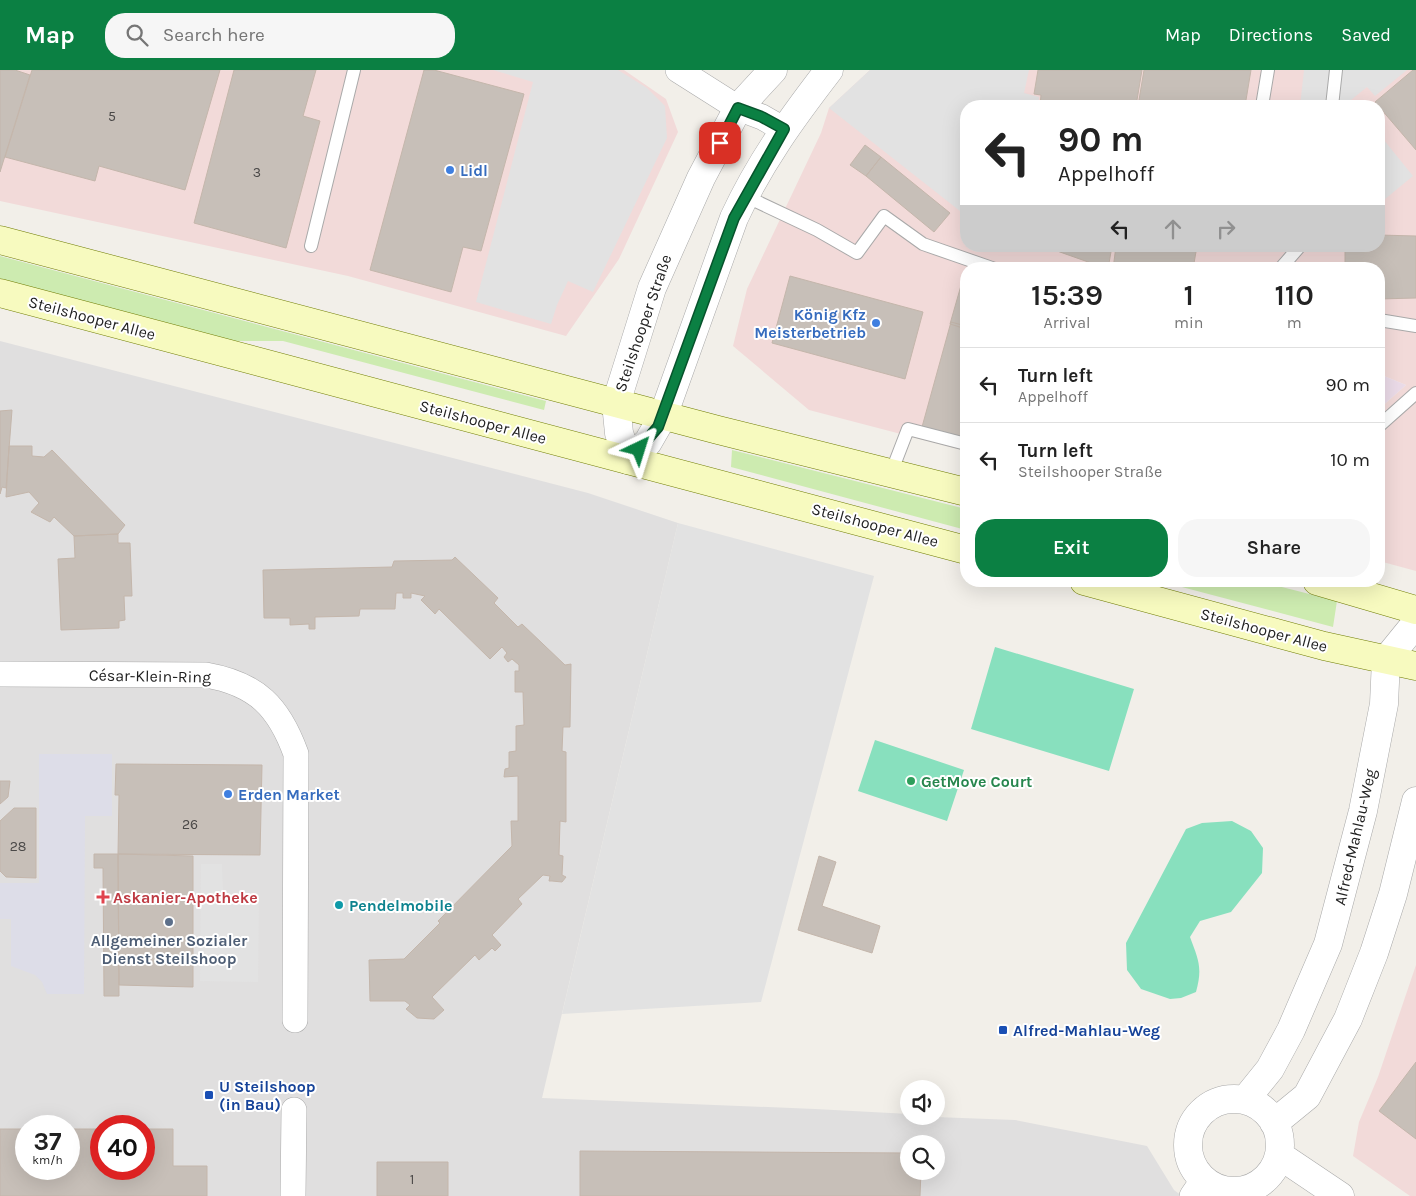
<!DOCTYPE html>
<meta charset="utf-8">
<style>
:root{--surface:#fff;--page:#f6f6f6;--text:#222;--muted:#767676;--line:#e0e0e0;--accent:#0b8043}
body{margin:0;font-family:Karla,sans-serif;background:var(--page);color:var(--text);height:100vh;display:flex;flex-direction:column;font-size:19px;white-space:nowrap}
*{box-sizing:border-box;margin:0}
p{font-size:16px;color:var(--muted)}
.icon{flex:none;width:28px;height:28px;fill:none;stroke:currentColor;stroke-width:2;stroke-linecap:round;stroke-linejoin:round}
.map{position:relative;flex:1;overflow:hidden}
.side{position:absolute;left:960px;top:192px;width:425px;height:325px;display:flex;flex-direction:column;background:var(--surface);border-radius:20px;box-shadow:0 5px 20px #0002}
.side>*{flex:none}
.top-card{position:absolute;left:960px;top:30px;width:425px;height:152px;border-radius:20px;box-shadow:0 5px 20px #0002;background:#fff;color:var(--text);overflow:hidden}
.buttons{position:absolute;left:900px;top:1010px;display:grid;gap:10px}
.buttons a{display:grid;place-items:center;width:45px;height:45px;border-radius:50%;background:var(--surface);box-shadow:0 5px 20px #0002;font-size:25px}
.speed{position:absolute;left:15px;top:1045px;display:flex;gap:10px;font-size:25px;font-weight:700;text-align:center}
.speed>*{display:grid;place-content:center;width:65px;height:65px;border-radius:50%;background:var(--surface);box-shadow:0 5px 20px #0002;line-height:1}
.speed small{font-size:12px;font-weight:400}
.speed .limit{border:8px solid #d22;background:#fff;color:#111}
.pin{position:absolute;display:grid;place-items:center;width:42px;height:42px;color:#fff;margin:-21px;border-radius:10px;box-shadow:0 2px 8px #0006}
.me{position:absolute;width:55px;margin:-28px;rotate:41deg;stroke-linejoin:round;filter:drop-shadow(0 0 4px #0008)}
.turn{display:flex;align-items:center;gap:18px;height:105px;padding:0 15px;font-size:22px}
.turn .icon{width:65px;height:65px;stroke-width:2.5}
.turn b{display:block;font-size:35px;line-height:42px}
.lanes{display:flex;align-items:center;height:48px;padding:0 15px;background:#0003;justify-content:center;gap:25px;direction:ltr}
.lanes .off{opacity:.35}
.eta{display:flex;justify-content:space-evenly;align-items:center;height:85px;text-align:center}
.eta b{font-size:30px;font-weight:600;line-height:35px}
.cta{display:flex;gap:10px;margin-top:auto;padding:10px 15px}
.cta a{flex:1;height:58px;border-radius:20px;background:var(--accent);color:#fff;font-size:20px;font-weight:600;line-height:58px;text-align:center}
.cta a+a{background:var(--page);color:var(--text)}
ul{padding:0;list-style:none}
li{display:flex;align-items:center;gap:15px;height:75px;padding:0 15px;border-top:1px solid var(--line)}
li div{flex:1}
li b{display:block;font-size:19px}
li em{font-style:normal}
header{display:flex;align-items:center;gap:30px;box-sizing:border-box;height:70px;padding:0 25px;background:var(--accent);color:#fff}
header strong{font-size:24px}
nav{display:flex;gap:28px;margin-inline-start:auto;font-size:18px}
.search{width:350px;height:45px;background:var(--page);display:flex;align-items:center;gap:12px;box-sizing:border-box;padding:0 18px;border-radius:20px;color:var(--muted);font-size:19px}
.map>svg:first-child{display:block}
.residential{fill:#e0dfdf;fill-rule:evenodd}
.commercial{fill:#f2dad9;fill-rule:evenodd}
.industrial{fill:#ebdbe8}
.grass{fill:#cdebb0}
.pitch{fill:#88e0be}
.parking{fill:#e2e2e2}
.plaza{fill:#dddde8}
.building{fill:#c7bfb8;stroke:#c4b6ab}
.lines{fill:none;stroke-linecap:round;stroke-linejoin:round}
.service-casing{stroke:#a9a9a9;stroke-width:14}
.minor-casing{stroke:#a9a9a9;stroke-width:26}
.tertiary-casing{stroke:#a9a9a9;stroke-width:29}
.secondary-casing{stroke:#707d05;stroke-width:29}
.service{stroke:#fff;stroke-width:12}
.minor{stroke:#fff;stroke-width:25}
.tertiary{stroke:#fff;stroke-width:28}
.secondary{stroke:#f7fabf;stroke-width:28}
.route-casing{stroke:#07532c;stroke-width:12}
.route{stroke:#0b8043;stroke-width:9}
.shop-dot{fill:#3f7fe0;stroke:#fff;stroke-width:2}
.leisure-dot{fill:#2e9e5b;stroke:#fff;stroke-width:2}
.health-dot{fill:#e0444e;stroke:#fff;stroke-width:2}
.culture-dot{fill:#0f9aa8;stroke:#fff;stroke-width:2}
.service-dot{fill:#5c6f8a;stroke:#fff;stroke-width:2}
.transit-dot{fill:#1a4fb4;stroke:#fff;stroke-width:2}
.labels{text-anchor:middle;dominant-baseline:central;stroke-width:4;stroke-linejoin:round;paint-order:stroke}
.number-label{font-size:14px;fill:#4b4948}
.shop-label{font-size:16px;font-weight:bold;fill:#366cbe;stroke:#fff;text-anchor:start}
.street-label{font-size:16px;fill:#222;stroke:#fff}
.leisure-label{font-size:16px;font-weight:bold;fill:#27864d;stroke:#fff;text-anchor:start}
.health-label{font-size:16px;font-weight:bold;fill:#be3a42;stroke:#fff;text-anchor:start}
.culture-label{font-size:16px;font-weight:bold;fill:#0d838f;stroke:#fff;text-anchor:start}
.service-label{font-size:16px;font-weight:bold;fill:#4e5e75;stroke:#fff}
.transit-label{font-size:16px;font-weight:bold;fill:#164399;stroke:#fff;text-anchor:start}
</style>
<header>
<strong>Map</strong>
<div class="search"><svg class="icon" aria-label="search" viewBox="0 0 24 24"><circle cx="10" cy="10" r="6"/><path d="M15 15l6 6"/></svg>Search here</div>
<nav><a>Map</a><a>Directions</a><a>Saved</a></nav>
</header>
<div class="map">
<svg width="1416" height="1126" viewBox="0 0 1416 1126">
<rect width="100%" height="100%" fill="#f2efe9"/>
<path class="residential" d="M0,271l588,152 90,30 -136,575 273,11 94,5v2l106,4 132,26 27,44 8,6h-1182zM26,1056h43v43h-43zM101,1056h43v43h-43zM909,1074h27v27h-27z"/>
<path class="commercial" d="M0,0h624l42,29 12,33 -59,127 -53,77 -218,-60 -348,-75z
M870,0h546v501l-37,-10v-152l27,-24 -27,-11v-105h-413v182l-157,-41 -76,-64 14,-57 74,-156 8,-25zM966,36h413v140h-413z
M1416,895v231h-6l-57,-40 6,-34 19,-45z"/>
<path class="industrial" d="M1379,304l27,11 -27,24z"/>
<path class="grass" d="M0,186l546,145 -2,9 -261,-69h-51l-232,-62z
M732,380l234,59v21l-235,-63z
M1159,511h99l79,20 -4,26z"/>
<path class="pitch" d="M995,577l139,42 -25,82 -138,-42z
M875,670l89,30 -17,51 -89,-30z
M1232,751l19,10 12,17 -1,25 -31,39 -31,9 -10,16c8,22 13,30 6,55l-15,6 -11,1 -29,-10 -14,-19 -1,-27 60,-114 16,-6z"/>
<path class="parking" d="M493,0h125l29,18 18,18 2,32 -74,154 -25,-11 -11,24 -6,19 -75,-22 57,-220z
M870,0h159l-5,23 15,4 -1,9h-72v96l-6,9 -131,-103z
M1304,0h103l-32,26 -8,-9 -16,13 5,6h-56z
M1379,64l34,42 -34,28z
M678,453l196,53 -113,426 -199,12z
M201,794h21l1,31 36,1 -1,86 -58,-1z"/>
<path class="plaza" d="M39,684h73v62h-27l-1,178h-37l-5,-12 -7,-7 -24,-9v-47h-11v-36h39z"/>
<path class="building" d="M0,0h15l15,5 -30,97z
M32,0h188l-35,120 -86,-24 -4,15 -90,-24z
M234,0h82l-13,46 17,5 -34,127 -92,-25z
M424,0h10l90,24 -43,157 -18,-4 -12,45 -81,-22z
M1038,0h104l-6,36h-96l1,-11 -7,-1z
M1144,0h107l-6,36h-107z
M1413,0h3v80l-41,-48z
M865,75l16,12 -15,19 -16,-11z
M881,87l69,56 -16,19 -68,-56z
M1379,165l37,1v62l-37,1v-30h-34v-23h34z
M1043,176h69l-4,23z
M1116,176h81l-4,23h-80z
M964,205l2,1v53l-16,-5z
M790,206l133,36 -18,67 -133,-36z
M951,252l15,4v113l-44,-12z
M12,340l-6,78 -4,-1 -2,7v-83z
M9,376h23v10l12,1 8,-7 73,75 -7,9 -44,2 -20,-19 -4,5 -19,-10 8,-9 -10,-11 -23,5z
M118,464v9h12l2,53h-8l1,24 -6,1v7l-58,2 -3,-71 17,-1 -1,-22z
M455,487l43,41 -4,5 24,24 4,-3 43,41 6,-1 -1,63h-7l-1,24 4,1v70l-6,-1 -1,34 4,1 -1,19 4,2 -4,5 -10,-1h-3l1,-5 -7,-1 -25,24 4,5 -30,31 9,10 -6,6 -3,-3 -13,12 -4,-5 -43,42 12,13 -10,9 -17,-1 -11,-9 4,-4 -5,-4h-35l-1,-41 35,-1 36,-36 -2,-2 74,-75 -1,-25h7v-45l-14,1 1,-8 4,-1v-16l7,-1v-25l8,-1 -1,-33h-8v-21h4v-6l-7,-6 -4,3 -4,-5 3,-4 -5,-6 -12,12 -51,-50 -4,5 -14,-14 4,-4 -14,-3v5h-8v-5h-7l-1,16h-35l-1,7 -44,1v12h-6v-5l-19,1v-7h-26l-1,-48 129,-3 2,-6 58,-1z
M116,694l146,1 -2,90 -142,-1 1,-59h-4z
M0,711h10l-2,16 -8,7z
M14,738h22v70l-30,-1 -6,-6v-50z
M94,784h24l1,142h-15l-1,-128h-9z
M118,784l75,2v131l-74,-2z
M819,786l17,6 -14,44 58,20 -8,27 -74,-23z
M1416,992v77l-37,-28z
M0,1059h26v40h43v-40h32v40h43v-40h29v37h34v30h-207z
M580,1081l329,2v18h12l-1,25h-340z
M377,1092h71v34h-71z"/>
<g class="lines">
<defs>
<path id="service" d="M1262,36l6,-36
M1332,36l4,-36
M745,126l72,34 40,23 27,-37 39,28 72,25
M311,176l43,-176
M1280,199l20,-23
M1379,250l37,6
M1379,356l37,-33
M891,403l17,-44 58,15"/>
<path id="minor" d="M678,0l60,38 24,9 21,12
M0,604l206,1c51,9 73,32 90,79l-1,266
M293,1126l1,-86
M1192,1126l11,-16"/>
<path id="tertiary" d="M773,0l-35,38 -37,70 -49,110 -36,115 3,30 9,27 20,-18 15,-26 71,-198c26,-56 58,-100 95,-148
M1188 1075a46 46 0 1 1 92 0a46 46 0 1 1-92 0Z
M1245,1030l25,-31 21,-39 37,-86 35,-133 21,-107 2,-44 30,-37
M1274,1053l33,-27 41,-77 26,-66 19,-59 23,-93
M1279,1085l61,41"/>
<path id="secondary" d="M0,170l718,190 248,62
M0,223l966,257
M1084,511l240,65 92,20
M1317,511l99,29"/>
</defs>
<use href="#service" class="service-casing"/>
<use href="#minor" class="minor-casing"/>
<use href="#tertiary" class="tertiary-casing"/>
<use href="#secondary" class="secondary-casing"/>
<use href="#service" class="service"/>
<use href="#minor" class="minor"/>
<use href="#tertiary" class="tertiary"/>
<use href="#secondary" class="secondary"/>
</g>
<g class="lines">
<defs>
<path id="route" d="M639,379l19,-22 76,-209 50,-89 -22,-12 -24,-9 -18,35"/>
</defs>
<use href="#route" class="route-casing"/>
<use href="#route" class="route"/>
</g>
<g class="shop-dot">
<circle cx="450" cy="100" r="5"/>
<circle cx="876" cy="253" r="5"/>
<circle cx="228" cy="724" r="5"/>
</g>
<circle class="leisure-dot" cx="911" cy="711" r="5"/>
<path class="health-dot" d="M100.5 819.5h5v5h5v5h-5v5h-5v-5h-5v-5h5z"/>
<circle class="culture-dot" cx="339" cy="835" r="5"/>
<circle class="service-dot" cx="169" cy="852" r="5"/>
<g class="transit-dot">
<rect x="998" y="955" width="10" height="10" rx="2.5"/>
<rect x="204" y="1020" width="10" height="10" rx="2.5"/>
</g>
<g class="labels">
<g class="number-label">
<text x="112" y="46">5</text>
<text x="257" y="102">3</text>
<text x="190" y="754">26</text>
<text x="18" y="776">28</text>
<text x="412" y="1109">1</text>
</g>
<g class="shop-label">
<text x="460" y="100">Lidl</text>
<text x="866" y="244" text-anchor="end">König Kfz<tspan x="866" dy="18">Meisterbetrieb</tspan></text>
<text x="238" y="724">Erden Market</text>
</g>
<g class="street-label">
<text transform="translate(92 248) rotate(15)">Steilshooper Allee</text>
<text transform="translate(643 253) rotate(-71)">Steilshooper Straße</text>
<text transform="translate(483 352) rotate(15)">Steilshooper Allee</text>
<text transform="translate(875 455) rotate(15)">Steilshooper Allee</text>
<text transform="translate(1264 560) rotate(15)">Steilshooper Allee</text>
<text transform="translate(150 606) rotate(1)">César-Klein-Ring</text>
<text transform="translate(1355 767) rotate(-77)">Alfred-Mahlau-Weg</text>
</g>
<g class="leisure-label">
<text x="921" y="711">GetMove Court</text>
</g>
<g class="health-label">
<text x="113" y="827">Askanier-Apotheke</text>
</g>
<g class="culture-label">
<text x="349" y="835">Pendelmobile</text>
</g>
<g class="service-label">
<text x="169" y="870">Allgemeiner Sozialer<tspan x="169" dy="18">Dienst Steilshoop</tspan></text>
</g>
<g class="transit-label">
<text x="1013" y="960">Alfred-Mahlau-Weg</text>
<text x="219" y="1016">U Steilshoop<tspan x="219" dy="18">(in Bau)</tspan></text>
</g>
</g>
</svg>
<div class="buttons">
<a><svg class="icon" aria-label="sound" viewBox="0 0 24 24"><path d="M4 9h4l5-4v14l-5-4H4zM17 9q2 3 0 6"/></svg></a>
<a><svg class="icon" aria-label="search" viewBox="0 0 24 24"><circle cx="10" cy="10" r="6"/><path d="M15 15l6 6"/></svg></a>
</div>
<div class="speed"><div>37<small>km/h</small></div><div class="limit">40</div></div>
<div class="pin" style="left:720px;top:73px;background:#d93025"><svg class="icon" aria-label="arrive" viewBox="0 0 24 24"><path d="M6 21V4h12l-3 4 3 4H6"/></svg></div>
<svg class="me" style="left:639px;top:379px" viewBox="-20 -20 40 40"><path d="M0-17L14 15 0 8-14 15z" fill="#0b8043" stroke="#fff" stroke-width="4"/></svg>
<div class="top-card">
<div class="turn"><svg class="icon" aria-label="left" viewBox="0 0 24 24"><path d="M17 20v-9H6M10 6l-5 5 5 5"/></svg><div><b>90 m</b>Appelhoff</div></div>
<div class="lanes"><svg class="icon" aria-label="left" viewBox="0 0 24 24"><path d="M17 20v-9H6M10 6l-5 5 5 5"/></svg><svg class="icon off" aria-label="ahead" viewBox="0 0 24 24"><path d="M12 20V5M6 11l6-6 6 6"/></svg><svg class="icon off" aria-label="right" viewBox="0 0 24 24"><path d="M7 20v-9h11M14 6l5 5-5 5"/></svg></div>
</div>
<section class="side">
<div class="eta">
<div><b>15:39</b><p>Arrival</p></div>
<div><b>1</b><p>min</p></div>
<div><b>110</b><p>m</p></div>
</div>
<ul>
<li><svg class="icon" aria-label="left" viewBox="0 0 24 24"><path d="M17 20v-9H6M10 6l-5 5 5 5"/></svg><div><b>Turn left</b><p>Appelhoff</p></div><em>90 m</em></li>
<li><svg class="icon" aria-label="left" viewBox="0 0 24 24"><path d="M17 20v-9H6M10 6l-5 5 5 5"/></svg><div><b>Turn left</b><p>Steilshooper Straße</p></div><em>10 m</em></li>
</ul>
<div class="cta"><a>Exit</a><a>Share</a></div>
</section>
</div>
